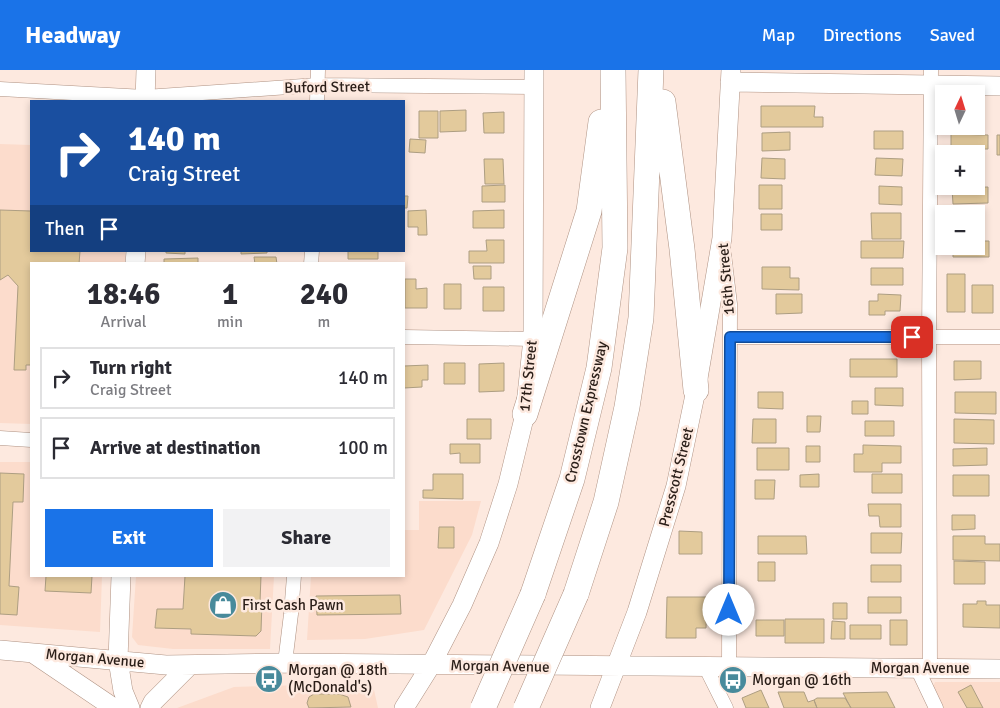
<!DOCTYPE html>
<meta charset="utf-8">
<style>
:root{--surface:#fff;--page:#f2f2f3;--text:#2b2b33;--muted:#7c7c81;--line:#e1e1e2;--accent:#1a73e8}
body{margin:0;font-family:Signika,sans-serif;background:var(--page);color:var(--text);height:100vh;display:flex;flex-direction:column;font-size:19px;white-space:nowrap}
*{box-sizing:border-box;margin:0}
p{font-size:16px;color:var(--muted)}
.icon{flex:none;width:28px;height:28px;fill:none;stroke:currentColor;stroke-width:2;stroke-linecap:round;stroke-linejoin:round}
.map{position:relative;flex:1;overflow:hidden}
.drawer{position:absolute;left:30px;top:192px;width:375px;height:315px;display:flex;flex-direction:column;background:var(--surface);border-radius:0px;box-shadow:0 2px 8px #0003}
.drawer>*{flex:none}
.hud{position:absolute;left:30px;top:30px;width:375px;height:152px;border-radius:0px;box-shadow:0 2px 8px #0003;background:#1a4fa0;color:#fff;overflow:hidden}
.needle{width:32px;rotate:4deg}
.fabs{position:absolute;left:935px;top:15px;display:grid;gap:10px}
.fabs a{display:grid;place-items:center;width:50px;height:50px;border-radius:0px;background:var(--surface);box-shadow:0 2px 8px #0003;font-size:25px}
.pin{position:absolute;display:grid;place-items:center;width:42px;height:42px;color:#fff;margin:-21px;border-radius:10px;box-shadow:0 2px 8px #0006}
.me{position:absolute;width:55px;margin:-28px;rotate:0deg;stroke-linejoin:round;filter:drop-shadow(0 0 4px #0008)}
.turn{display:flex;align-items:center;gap:18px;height:105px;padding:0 15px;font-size:22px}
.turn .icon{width:65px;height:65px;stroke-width:2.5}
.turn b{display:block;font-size:35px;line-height:42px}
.then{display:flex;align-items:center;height:48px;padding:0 15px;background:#0003;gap:10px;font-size:19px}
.eta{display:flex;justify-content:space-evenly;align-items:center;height:85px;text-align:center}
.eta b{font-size:30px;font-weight:700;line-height:35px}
.action{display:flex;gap:10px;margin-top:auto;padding:10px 15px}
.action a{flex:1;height:58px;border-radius:0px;background:var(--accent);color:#fff;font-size:20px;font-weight:700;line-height:58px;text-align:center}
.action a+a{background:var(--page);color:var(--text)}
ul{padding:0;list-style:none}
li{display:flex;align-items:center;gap:15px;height:62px;margin:0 10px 8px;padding:0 5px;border:2px solid var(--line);border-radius:0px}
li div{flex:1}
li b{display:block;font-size:19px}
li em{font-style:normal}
header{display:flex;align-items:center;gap:30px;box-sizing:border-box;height:70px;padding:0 25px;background:var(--accent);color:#fff}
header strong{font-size:24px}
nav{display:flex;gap:28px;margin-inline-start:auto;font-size:18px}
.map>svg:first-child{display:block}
.built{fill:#fcdccc}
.building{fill:#e3ca9c;stroke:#ad9e82}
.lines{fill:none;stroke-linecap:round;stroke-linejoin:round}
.street-casing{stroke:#af9283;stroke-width:15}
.secondary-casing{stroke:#af9283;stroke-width:20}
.highway-casing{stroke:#af9283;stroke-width:26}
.street{stroke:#fff;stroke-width:14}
.secondary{stroke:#fff;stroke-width:19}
.highway{stroke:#fff;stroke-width:25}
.highway-bridge-casing{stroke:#af9283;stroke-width:26;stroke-linecap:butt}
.highway-bridge{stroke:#fff;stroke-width:25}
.route-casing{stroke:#114b97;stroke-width:12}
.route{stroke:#1a73e8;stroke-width:9}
.labels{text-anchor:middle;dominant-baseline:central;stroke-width:5;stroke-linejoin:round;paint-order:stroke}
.street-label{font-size:15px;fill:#2a1e18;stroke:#fde9df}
.poi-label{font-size:15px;fill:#2a1e18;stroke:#fde9df;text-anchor:start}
</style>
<header>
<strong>Headway</strong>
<nav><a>Map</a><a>Directions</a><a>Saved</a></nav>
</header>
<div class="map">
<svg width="1000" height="638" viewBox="0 0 1000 638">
<rect width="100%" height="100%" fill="#fde9df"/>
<path class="built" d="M0,74l31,1v106h94v13h-94v160l-31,-1z
M0,392h31v114h71l-2,56 -100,-7z
M419,431h62l-9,34 -48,95 -59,9 -58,1 4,-64h93v-46h15z
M136,506h138l-4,73h-97l-35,-4 -6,-8z
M935,612h65v26h-58l-10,-20z
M367,613l7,7 4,18h-201l57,-21z"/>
<path class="building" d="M761,36h54l-1,11h9v10h-62z
M976,36h6l-1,17h-5z
M466,40v21l-26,1v-21z
M419,41h19v27h-19z
M504,42v21h-20l-1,-20z
M874,61h29v18h-29z
M790,62v18l-28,1v-18z
M951,64l37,1v14h-37z
M997,65h3v20h-3z
M410,69l16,1 -1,13 -16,-1z
M762,88l23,1v20l-24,-1z
M876,88l27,1 -1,17 -27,-1z
M484,89h19l1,25h-19z
M976,91h5v16h-5z
M505,115v17h-23v-16z
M759,115h23v24h-23z
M879,116l23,1v18l-23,-1z
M988,117v16l-35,1 -1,-16z
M404,126h4l-1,12h-3z
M0,140l31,1v40h49l-1,13h-48v101h-5v5h-12l4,-84 -10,-11 -8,5z
M426,140l1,25h-9v-8h-10v-16z
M504,140v18h-31v-17z
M871,143h30v26h-29z
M761,144h21v16h-21z
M486,170h18v23h-35v-12h18z
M861,171h43l-1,17h-42z
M976,171h13v16h-36v-11h23z
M166,181h19v3l-19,-1z
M241,181h26v2l-26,1z
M348,181h30v8h-30z
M254,187h22l1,7h-22z
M198,188v6h-34v-5z
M473,196h18v13h-17z
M762,197h28v11h9v12l-37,-1z
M871,198h32v17h-32z
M947,204h18v38h-18z
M405,209h11v10l11,-1v20h-22z
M444,214h17v25h-17z
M972,215h21v28h-21z
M483,217h21v24h-21z
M776,224h26v19l-26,1z
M878,224l23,1 -1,16h-15v4h-16v-14h9z
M850,289h47v18h-47z
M954,291h27v18l-27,1z
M444,293h21v21h-21z
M504,293v28l-25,1v-28z
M428,295v15h-6v7l-18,1v-22z
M875,318h28v18l-28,-1z
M758,322h25v17l-25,-1z
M955,322h41v22l-41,-1z
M852,331h16v13h-16z
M807,346h14l-1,16h-13z
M467,349h24v20h-24z
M753,349h23v24h-24z
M954,349l40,1v24l-40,-1z
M865,351h29v15h-29z
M450,374h30v19h-20v-10l-10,1z
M863,375l38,1v17h-19v9h-28v-18h9z
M806,376h14v16h-14z
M757,378h32v22h-32z
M987,378v17l-34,1v-17z
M0,403l24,1 -1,28h-10l-4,84 10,1 -2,28 -17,-1z
M433,404h30v25l-40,-1v-8h10z
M819,404v13h-19v-12z
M872,404h30v19h-30z
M953,405h36v21h-36z
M755,410h20l-1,19h-19z
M868,434h33v23h-21l-1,-11h-10z
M952,445h23v14l-23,1z
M439,457h15v21h-16z
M679,461l23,1v22h-23z
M871,463h31l-1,20h-30z
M758,466h48l1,18h-49z
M953,466h32v8h15v17l-47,-1z
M954,491l31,1v22h-31z
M758,492h17v19h-17z
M871,495h30v17h-30z
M46,506h46l-1,17 -46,-2z
M185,506h76l-1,26h2l-1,29 -5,5 -65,-2v-5l-36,-1 2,-19h26z
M400,525l1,19 -84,1 -1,-19z
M667,527h40l-1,31h-10v10h-30z
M868,527h33v16h-33z
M977,531h9v4h14v23l-37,-1v-23h14z
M833,533h14v16h-14z
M785,549h39v24h-39z
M756,550h28v16h-28z
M890,550h17v25h-17z
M832,551l13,1v17h-14z
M850,555h31v14h-31z
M971,615l12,23h-16l-9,-16z
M761,620l8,18h-23l-4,-10z
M778,622h26l4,10 6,-2 3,8h-33z
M887,622l8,16h-44l-8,-15z
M314,624h25l9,3 3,10 -42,1 -2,-5 2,-6z
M817,628h28l6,10h-34l-3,-8z"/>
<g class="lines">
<defs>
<path id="street" d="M0,19l145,8 172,-12 217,2
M317,31l1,-31
M724,184l6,50 -1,364
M311,194l1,-13
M404,267l129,2
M730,267h270
M0,368l31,2
M285,593l6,-49 3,-38
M706,598l20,40
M917,598l19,40
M930,598l-1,-331 2,-267"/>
<path id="secondary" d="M730,12l270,4
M145,31l1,-31
M135,194l1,-13
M121,506l-3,84 5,31 7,17
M0,580l166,15 119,-2 715,6
M34,584l80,54
M150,638l3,-6 37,-37
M404,638l27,-43 31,-60 27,-62 19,-59 17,-70 8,-75 1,-269
M600,638l37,-96 39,-126 20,-96 26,-152 9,-168"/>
<path id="highway" d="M663,32l19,147 14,141
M525,344l64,-203 12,-89
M533,524l39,-115 27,-111 16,-120 -2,-178
M576,524l30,-92 21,-95 14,-89 10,-248"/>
</defs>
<use href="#street" class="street-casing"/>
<use href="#secondary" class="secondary-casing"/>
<use href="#highway" class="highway-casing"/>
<use href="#street" class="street"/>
<use href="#secondary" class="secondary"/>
<use href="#highway" class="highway"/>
<defs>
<path id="highway-bridge" d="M483,638l50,-114
M526,638l50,-114"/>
</defs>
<use href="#highway-bridge" class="highway-bridge-casing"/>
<use href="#highway-bridge" class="highway-bridge"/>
</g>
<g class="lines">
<defs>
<path id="route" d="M729,540l1,-273h182"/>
</defs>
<use href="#route" class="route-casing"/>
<use href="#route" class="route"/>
</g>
<defs>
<symbol id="shop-disc" viewBox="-11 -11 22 22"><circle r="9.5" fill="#488a9b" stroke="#fde9df"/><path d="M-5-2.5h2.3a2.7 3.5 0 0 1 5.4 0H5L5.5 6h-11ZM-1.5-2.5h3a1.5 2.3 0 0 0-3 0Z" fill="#fff"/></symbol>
<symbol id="bus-disc" viewBox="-11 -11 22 22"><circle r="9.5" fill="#488a9b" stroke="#fde9df"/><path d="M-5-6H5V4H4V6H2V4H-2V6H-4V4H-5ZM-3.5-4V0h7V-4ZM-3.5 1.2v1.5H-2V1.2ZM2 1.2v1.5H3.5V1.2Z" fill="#fff"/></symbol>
</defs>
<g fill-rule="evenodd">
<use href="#shop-disc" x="207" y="519" width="32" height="32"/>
<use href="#bus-disc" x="253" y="593" width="32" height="32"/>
<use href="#bus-disc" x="717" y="594" width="32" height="32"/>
</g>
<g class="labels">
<g class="street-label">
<text transform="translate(327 17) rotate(-1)">Buford Street</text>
<text transform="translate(726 209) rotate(-95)">16th Street</text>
<text transform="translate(528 306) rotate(-84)">17th Street</text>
<text transform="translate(586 342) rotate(-77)">Crosstown Expressway</text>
<text transform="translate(676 407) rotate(-76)">Presscott Street</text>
<text transform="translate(95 588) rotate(5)">Morgan Avenue</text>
<text transform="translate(500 596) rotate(1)">Morgan Avenue</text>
<text x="920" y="598">Morgan Avenue</text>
</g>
<g class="poi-label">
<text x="242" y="535">First Cash Pawn</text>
<text x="288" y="600">Morgan @ 18th<tspan x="288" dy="17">(McDonald's)</tspan></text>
<text x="752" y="610">Morgan @ 16th</text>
</g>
</g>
</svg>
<div class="fabs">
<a><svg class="needle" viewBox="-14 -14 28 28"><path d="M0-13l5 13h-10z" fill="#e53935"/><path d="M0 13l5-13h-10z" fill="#7c7c81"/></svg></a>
<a>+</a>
<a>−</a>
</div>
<div class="pin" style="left:912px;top:267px;background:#d93025"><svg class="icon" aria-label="arrive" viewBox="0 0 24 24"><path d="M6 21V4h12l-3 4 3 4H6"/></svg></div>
<svg class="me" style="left:729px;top:540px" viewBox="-20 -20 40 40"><circle r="19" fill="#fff"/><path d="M0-13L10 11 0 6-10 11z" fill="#1a73e8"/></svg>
<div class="hud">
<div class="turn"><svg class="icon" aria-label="right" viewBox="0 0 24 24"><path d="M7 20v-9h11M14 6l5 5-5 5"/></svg><div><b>140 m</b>Craig Street</div></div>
<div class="then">Then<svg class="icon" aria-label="arrive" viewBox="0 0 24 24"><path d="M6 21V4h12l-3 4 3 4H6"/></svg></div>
</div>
<section class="drawer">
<div class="eta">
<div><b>18:46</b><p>Arrival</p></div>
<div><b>1</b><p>min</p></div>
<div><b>240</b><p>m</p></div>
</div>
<ul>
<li><svg class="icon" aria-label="right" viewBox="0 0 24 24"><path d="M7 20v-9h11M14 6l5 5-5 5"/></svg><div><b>Turn right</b><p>Craig Street</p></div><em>140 m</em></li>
<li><svg class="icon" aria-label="arrive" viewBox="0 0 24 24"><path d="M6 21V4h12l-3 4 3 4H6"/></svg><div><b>Arrive at destination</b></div><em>100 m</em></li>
</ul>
<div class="action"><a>Exit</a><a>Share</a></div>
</section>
</div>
